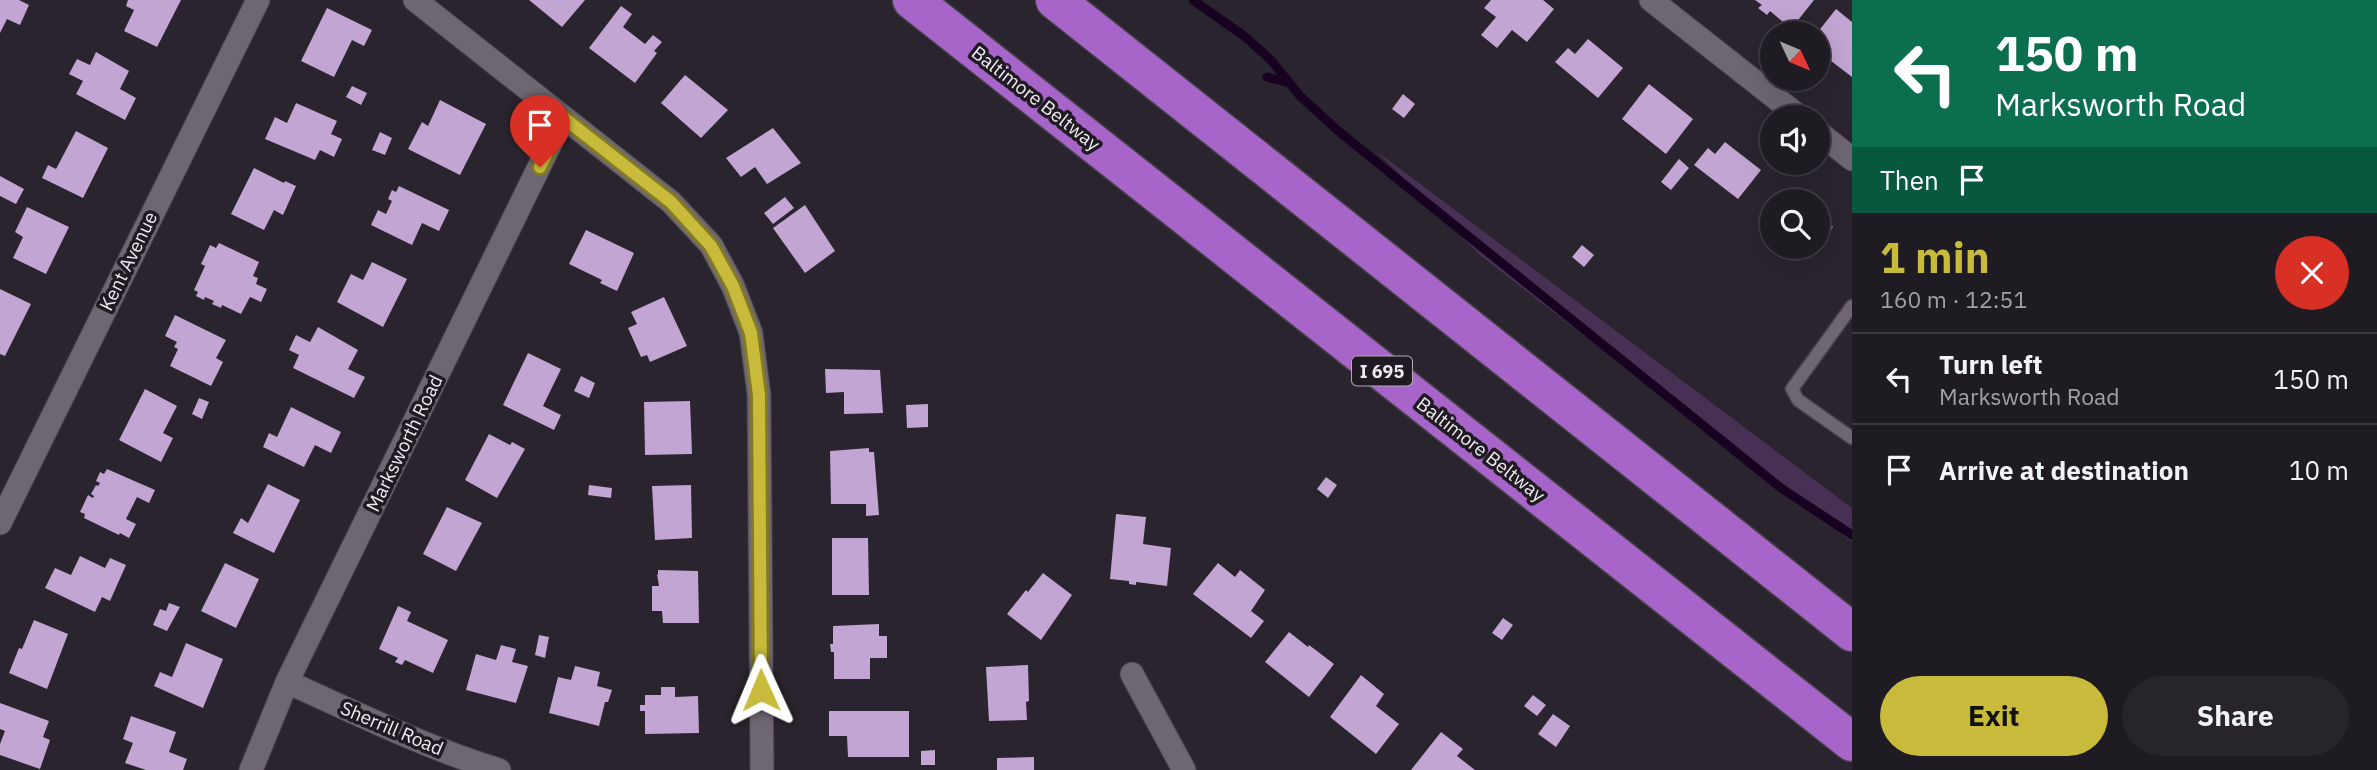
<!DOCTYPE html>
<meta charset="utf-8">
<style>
:root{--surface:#1f1b22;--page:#27242a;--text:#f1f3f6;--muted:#a1a1a5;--line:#3c3940;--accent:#c8bb3b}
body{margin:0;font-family:"IBM Plex Sans",sans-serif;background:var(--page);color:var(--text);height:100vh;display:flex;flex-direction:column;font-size:26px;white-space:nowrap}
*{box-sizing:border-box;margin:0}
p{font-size:23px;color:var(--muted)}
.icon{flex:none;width:38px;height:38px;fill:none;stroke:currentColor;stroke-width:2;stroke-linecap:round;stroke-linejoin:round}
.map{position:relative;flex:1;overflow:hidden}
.side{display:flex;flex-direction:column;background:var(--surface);width:525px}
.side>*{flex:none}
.top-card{background:#0b6e4f;color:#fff;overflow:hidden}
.needle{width:46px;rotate:134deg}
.controls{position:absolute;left:1760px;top:21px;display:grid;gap:14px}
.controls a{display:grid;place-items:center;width:70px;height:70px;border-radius:50%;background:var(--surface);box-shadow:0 7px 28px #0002,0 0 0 2px var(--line);font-size:35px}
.pin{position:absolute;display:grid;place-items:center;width:60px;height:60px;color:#fff;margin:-72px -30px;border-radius:50% 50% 50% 0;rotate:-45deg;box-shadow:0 0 7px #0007}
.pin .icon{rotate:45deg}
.me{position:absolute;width:77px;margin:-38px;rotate:359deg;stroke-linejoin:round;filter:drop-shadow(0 0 5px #0008)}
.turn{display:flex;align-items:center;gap:24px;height:147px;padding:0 28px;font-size:32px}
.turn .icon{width:91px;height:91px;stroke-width:2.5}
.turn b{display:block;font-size:49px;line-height:60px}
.then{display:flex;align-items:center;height:66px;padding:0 28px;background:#0003;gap:14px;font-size:26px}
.round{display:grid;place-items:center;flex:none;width:74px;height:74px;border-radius:37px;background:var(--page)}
.headline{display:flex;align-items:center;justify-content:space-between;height:119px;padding:0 28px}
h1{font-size:42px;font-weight:700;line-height:52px;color:var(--accent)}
.primary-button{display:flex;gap:14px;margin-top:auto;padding:14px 28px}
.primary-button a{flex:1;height:80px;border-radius:42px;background:var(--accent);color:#111;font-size:28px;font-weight:700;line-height:80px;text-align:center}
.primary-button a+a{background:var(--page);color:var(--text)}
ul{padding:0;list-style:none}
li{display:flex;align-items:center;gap:21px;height:91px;padding:0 28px;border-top:2px solid var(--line)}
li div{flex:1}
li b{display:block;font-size:26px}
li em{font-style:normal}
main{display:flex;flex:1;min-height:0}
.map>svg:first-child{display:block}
.green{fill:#473053}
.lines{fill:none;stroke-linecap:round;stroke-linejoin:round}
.stream{stroke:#170221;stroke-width:9}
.building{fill:#c2a5d2}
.service-casing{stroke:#47424a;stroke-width:15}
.minor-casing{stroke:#47424a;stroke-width:25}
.motorway-casing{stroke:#47424a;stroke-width:41}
.service{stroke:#6e6772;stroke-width:12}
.minor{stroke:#6e6772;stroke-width:23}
.motorway{stroke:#a765c9;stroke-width:38}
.route-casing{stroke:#827a26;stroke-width:18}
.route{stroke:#c8bb3b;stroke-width:12}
.labels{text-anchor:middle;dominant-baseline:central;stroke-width:7;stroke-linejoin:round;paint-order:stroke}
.shield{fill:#201a23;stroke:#b0acb2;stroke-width:2}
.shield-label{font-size:18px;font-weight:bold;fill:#eeeaf0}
.street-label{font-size:19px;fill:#eeeaf0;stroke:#201a23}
</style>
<main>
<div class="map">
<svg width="1852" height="770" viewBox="0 0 1852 770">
<rect width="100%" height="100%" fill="#29242d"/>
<path class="green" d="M1375,150l477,358v34l-371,-286z"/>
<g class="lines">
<path class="stream" d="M1193,0l51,36 27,24 29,36 36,33 70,57 375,302 71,47
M1267,77l22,6"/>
</g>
<path class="building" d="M0,0h19l10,5 -9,20 -13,-6 -7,14z
M128,0h53l-24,47 -33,-16 10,-21 -8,-4z
M529,0h56l-23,27z
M1491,0h52l11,9 -27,33 -15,-12 -15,18 -16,-13 15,-18 -12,-9z
M1755,0h59l-23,29 -21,-18 -3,4 -9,-7 4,-3z
M621,6l11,8 -9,13 22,17 8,-9 9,7 -8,9 3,2 -22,30 -46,-35z
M327,8l45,22 -8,16 -12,-6 -18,37 -33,-16z
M1836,9l16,13v55l-34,-26 -1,-18z
M1588,39l35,29 -25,30 -43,-36 13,-14 7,6z
M96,52l33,19 -9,18 16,9 -11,22 -49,-26 7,-13 -14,-7 8,-15 13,6z
M685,75l43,35 -27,28 -40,-35z
M1649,84l44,35 -27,35 -44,-35z
M352,86l15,7 -6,12 -15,-8z
M1403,94l12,10 -11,14 -12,-9z
M440,100l46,24 -26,51 -52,-26 14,-27 6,4z
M296,103l41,18 -6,13 11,5 -8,18 -14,-7 -5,10 -50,-21 10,-22 12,6z
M773,128l28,35 -34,21 -12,-17 -14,10 -15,-19z
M76,131l32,17 -25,50 -41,-20 6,-13 8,4z
M380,132l12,6 -7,17 -13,-5z
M1725,142l36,28 -23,29 -44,-34 14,-17 7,6z
M1679,159l10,9 -18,22 -10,-8z
M254,168l30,15 1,-2 11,5 -13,29 -9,-5 -10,20 -33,-16z
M0,176l24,13 -8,15 -16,-8z
M399,186l50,24 -10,21 -17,-8 -10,22 -41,-20 7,-15 8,4 6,-13 -4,-2 4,-9 4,2z
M785,197l9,11 -21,16 -9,-11z
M805,205l30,46 -30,22 -32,-45z
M27,207l42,20 -23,47 -33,-16 10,-21 -8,-5z
M1818,215l15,12 -15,18z
M586,230l48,23 -17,38 -17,-8 2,-3 -33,-16z
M219,243l40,19 -6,14 5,2 -2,6 11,5 -6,13 -11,-5 -9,17 -19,-9 -1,3 -9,-4 2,-3 -9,-4 -1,3 -8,-4 2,-4 -4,-2 11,-24 -4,-2 9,-19 6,3z
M1582,245l12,10 -10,12 -12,-10z
M1796,247h21l-8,10z
M372,262l35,17 -24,48 -46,-25 14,-28 12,6z
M0,289l31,15 -26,52 -5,-2z
M664,297l23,49 -37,16 -3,-7 -6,2 -13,-29 9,-4 -6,-12z
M175,315l51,25 -10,18 7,4 -12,24 -41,-20 8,-17 -4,-2 3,-5 -12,-6z
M318,327l40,23 -10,19 17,8 -11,21 -61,-30 6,-13 -10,-5 7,-15 14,7z
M528,353l33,16 -18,37 18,9 -7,15 -51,-25z
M825,369l55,1 3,43 -39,1v-22l-18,1z
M581,376l14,7 -6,15 -15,-7z
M145,389l32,17 -14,27 10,5 -12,24 -42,-22z
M199,398l10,4 -7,17 -10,-5z
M690,401l2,53 -47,1 -1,-53z
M928,404v23l-21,1 -1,-23z
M291,407l50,25 -10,21 -16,-8 -11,22 -41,-20 6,-14 8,4z
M489,434l21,11 2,-3 13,7 -28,49 -32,-18z
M869,448v4h5l5,63 -13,1v-12h-35l-1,-53z
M107,469l48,21 -6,13 -12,-6 -11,22 10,5 -7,14 -9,-5 -1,2 -35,-17 1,-4 -5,-2 8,-17 5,3 1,-2 -3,-2 5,-9 2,1 2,-3 -4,-2 4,-9 4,2z
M1326,477l11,8 -9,13 -11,-9z
M268,484l32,16 -26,53 -41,-20 8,-15 7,5z
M589,485l23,3 -1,10 -23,-3z
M691,485l1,53 -37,2 -3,-54z
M447,507l35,16 -26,48 -33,-17z
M1116,514l30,3 -3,27 28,4 -4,38 -31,-4v3l-7,-1v-3l-19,-2z
M832,538h36l1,57h-37z
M80,556l25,12 5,-10 16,7 -16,36 -8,-4 -7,15 -50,-24 10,-20 16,7z
M225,563l34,16 -23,49 -35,-17z
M1218,563l17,14 5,-7 25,20 -14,21 13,10 -13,17 -58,-44z
M658,570l40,1 1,52h-36l-1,-12h-10v-25h7l-2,-12 1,1z
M1043,573l29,22 -31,45 -34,-26 19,-24 2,2z
M169,603l11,4 -13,24 -14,-6 7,-16 6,2z
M398,606l13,6 -4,9 41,19 -15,33 -28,-13 -3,5 -7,-3 3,-4 -19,-9z
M1503,618l10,7 -11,15 -10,-7z
M34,620l34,14 -21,55 -38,-16 10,-25 3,1z
M879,624v12h8v22h-17v21h-36v-27h-3l-1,-8h3v-18z
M1289,632l19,15 1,-2 25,19 -25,33 -44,-35z
M539,635l10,2 -4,21 -10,-3z
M186,643l37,16 -20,49 -49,-22 6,-14 12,5z
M501,645l15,4 -4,13 16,4 -12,37 -50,-13 10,-36 20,6z
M1028,665l1,36 -3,1 1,18 -38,1 -3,-54z
M575,666l25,6 -3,14 15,4 -4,12h-3l-6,24 -50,-13 9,-36 13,3z
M1361,675l23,19 -8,12 23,18 -23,30 -46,-37z
M661,687h14v10l23,-1 1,37 -54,1v-23h-5v-6h5v-10h16z
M1533,695l13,10 -9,11 -13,-10z
M0,703l49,18 -6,16 7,3 -10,29 -40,-14v-11l5,-13 -5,-2z
M829,711h80v46h-61l-1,-21h-18z
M1553,714l17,12 -14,21 -18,-13z
M131,716l45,16 -7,20 18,7 -4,11h-37l-21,-7 8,-20 -10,-4z
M1441,732l22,17 -6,7 18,14h-64z
M935,750v15h-14v-14z
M1034,757v13h-37v-12z"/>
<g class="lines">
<defs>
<path id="service" d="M1852,306l-60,83 6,11 54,38"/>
<path id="minor" d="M415,0l256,202 40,43 22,41 18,47 8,62 3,375
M1651,0l149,117
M1818,132l34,27
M0,523l258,-523
M1132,674l52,96
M287,682c70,31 139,66 212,88
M251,770l36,-88 276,-564"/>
<path id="motorway" d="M912,0l940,742
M1055,0l797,632"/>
</defs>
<use href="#service" class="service-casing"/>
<use href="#minor" class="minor-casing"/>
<use href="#motorway" class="motorway-casing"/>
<use href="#service" class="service"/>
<use href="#minor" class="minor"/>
<use href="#motorway" class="motorway"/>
</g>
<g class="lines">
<defs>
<path id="route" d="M540,167l24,-49 107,84 40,44 22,40 18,47 8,62 2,295"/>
</defs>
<use href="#route" class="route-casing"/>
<use href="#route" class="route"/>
</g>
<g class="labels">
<rect class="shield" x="1352" y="356.5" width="60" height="29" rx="5"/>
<g class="shield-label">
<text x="1382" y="371">I 695</text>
</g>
<g class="street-label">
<text transform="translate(1036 98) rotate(38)">Baltimore Beltway</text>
<text transform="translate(128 261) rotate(-64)">Kent Avenue</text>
<text transform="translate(404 443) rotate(-64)">Marksworth Road</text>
<text transform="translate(1481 449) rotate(38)">Baltimore Beltway</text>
<text transform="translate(392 728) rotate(23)">Sherrill Road</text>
</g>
</g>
</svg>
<div class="controls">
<a><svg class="needle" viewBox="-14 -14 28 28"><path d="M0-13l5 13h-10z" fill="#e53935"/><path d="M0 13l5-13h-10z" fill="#a1a1a5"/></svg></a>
<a><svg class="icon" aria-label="sound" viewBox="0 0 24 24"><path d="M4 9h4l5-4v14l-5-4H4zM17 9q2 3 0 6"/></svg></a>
<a><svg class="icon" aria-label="search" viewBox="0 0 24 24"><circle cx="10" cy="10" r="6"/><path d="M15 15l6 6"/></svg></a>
</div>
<div class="pin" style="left:540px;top:167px;background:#d93025"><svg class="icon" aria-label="arrive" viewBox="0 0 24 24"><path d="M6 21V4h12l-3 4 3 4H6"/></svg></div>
<svg class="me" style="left:761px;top:690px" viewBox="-20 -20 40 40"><path d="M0-17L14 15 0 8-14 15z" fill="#c8bb3b" stroke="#fff" stroke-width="4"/></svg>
</div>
<section class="side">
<div class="top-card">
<div class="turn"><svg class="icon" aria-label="left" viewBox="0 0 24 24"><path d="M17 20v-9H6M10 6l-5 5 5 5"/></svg><div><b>150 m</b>Marksworth Road</div></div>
<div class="then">Then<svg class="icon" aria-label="arrive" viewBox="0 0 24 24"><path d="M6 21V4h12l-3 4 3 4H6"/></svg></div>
</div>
<div class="headline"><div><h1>1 min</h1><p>160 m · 12:51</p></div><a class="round" style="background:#d93025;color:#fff"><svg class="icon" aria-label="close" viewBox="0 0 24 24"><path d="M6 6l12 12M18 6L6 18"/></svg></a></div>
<ul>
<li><svg class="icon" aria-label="left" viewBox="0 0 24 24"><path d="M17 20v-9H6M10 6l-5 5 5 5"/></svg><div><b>Turn left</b><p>Marksworth Road</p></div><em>150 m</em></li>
<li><svg class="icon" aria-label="arrive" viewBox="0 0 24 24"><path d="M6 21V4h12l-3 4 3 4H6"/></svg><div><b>Arrive at destination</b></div><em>10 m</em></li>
</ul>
<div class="primary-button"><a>Exit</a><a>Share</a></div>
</section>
</main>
